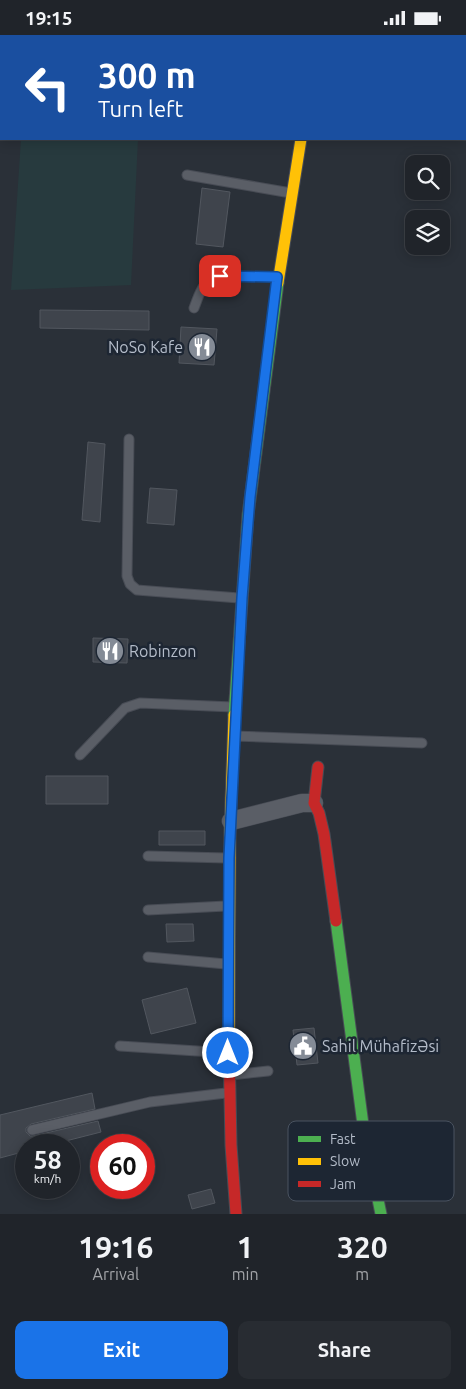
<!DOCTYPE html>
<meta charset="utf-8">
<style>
:root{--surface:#20242a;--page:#282c32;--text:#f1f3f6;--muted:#a2a4a8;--line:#3d4147;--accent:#1a73e8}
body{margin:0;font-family:Ubuntu,sans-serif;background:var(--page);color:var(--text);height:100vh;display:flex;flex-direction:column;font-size:19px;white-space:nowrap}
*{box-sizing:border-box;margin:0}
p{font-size:16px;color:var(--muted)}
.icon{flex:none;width:28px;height:28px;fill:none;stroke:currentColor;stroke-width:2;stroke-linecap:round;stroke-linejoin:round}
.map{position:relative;height:1179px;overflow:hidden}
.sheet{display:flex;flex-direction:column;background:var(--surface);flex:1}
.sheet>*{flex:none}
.guide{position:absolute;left:0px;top:0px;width:466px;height:105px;box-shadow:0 2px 12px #0003,0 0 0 1px var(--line);background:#1a4fa0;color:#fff;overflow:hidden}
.controls{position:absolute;left:405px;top:120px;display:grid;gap:10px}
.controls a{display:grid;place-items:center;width:45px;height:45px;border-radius:10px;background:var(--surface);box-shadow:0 2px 12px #0003,0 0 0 1px var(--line);font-size:25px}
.speed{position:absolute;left:15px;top:1099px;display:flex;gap:10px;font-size:25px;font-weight:700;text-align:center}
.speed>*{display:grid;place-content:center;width:65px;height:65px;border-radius:50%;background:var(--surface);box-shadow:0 2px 12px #0003,0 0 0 1px var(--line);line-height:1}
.speed small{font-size:12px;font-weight:400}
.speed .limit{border:8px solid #d22;background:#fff;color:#111}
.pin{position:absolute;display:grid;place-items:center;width:42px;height:42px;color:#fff;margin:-21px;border-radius:10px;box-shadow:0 2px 8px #0006}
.me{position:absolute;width:55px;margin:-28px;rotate:0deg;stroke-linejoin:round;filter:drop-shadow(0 0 4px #0008)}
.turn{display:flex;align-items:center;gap:18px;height:105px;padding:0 15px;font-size:22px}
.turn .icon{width:65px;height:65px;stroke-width:2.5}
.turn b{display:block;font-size:35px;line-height:42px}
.eta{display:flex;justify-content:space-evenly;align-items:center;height:85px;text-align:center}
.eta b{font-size:30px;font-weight:700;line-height:35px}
.action{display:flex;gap:10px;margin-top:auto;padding:10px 15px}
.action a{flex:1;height:58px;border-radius:10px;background:var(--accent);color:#fff;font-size:20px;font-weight:700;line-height:58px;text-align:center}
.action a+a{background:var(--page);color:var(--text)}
.status{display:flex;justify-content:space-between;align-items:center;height:35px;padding:0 25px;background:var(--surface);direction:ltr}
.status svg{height:14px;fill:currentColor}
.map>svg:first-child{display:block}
.green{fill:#273a3e}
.building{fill:#3f444c;stroke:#52575f}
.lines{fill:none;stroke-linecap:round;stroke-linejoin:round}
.lane-casing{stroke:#484c55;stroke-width:11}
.street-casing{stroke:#484c55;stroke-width:19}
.fast-casing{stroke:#484c55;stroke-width:13}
.slow-casing{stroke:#484c55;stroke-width:13}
.jam-casing{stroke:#484c55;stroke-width:13}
.lane{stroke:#5a5e66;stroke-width:9}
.street{stroke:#5a5e66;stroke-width:18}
.fast{stroke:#4caf50;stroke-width:11}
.slow{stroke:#ffc107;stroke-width:11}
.jam{stroke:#c62828;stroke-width:11}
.route-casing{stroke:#114b97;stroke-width:12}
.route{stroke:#1a73e8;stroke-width:9}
.labels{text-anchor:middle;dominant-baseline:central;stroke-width:5;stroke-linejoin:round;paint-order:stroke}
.poi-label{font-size:16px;fill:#b4bcc9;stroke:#1d2633;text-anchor:start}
.key{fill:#1d2633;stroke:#4a5360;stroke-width:1}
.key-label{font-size:14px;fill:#b4bcc9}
</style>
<div class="status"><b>19:15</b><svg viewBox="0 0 49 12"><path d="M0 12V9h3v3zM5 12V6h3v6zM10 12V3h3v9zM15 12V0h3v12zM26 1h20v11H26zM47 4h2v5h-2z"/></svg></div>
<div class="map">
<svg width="466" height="1179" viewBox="0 0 466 1179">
<rect width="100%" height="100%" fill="#2a3038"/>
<path class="green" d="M21,104h117l-7,146 -120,5z"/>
<path class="building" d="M202,153l28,4 -7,55 -27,-3z
M40,275l109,1v19l-109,-2z
M181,292l36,2 -3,36 -35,-2z
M88,407l17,2 -5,78 -18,-2z
M150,453l27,2 -3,35 -27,-2z
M93,603l35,1 -1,24 -34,-1z
M46,741h62v28h-62z
M159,796h46v14h-46z
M166,889h27l1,17 -27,1z
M187,953l9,35 -45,11 -9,-34z
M314,993l4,35 -21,2 -4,-35z
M92,1058l3,16 -64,15 -5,4v4l4,4h3l65,-15 3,11 -51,13h-24v6l-26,7v-43z
M211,1154l4,14 -23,6 -4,-14z"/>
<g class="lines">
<defs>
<path id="lane" d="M178,0l6,1
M187,140l104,18
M194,273c6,-15 8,-28 26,-32l57,1
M129,404l-2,137 3,8 7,6 102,8
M234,701l188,7
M80,720l45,-47 15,-5 93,4
M148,821l79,2
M148,875l78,-4
M148,922l78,7
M120,1011l108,7
M231,1040l37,-4
M32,1095l118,-28 76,-9"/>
<path id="street" d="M231,786l71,-18h12"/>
<path id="fast" d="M234,680l14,-200 30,-232
M336,886l28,211 17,82"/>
<path id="slow" d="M278,248l23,-144
M229,1012l1,-215 4,-117"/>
<path id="jam" d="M318,1l1,-1
M318,732l-4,36 5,10 5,21 12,87
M229,1012l2,98 5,69"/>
</defs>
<use href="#lane" class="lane-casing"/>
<use href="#street" class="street-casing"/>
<use href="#fast" class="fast-casing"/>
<use href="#slow" class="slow-casing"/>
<use href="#jam" class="jam-casing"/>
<use href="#lane" class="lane"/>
<use href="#street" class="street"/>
<use href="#fast" class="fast"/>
<use href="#slow" class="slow"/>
<use href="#jam" class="jam"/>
</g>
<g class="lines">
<defs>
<path id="route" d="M220,241l57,1 -27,220 -8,101 -13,260 -1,195"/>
</defs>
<use href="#route" class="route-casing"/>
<use href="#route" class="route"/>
</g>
<defs>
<symbol id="restaurant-disc" viewBox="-11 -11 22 22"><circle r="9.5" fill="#848b96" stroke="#1d2633"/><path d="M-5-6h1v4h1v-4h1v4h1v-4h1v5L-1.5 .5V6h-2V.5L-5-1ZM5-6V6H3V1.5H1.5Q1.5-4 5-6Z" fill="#fff"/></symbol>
<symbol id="civic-disc" viewBox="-11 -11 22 22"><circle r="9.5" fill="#848b96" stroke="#1d2633"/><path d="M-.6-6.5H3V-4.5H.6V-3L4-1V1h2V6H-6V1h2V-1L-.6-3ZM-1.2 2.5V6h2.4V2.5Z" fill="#fff"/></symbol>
</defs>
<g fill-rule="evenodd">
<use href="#restaurant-disc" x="186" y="296" width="32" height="32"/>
<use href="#restaurant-disc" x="94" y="600" width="32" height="32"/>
<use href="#civic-disc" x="287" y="995" width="32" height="32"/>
</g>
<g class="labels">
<g class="poi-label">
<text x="183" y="312" text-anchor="end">NoSo Kafe</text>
<text x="129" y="616">Robinzon</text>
<text x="322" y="1011">Sahil Mühafizəsi</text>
</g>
</g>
<rect x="288" y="1086" width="166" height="80" rx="8" class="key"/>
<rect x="298" y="1101" width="23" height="6" fill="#4caf50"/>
<rect x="298" y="1123" width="23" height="7" fill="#ffc107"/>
<rect x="298" y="1146" width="23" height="6" fill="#c62828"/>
<g class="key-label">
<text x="330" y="1109">Fast</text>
<text x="330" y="1131">Slow</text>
<text x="330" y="1154">Jam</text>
</g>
</svg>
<div class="controls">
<a><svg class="icon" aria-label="search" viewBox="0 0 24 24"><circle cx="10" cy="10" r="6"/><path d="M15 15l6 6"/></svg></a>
<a><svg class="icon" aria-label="layers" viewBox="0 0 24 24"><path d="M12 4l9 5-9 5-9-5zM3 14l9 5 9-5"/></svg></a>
</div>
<div class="speed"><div>58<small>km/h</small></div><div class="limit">60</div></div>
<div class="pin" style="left:220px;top:241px;background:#d93025"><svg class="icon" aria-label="arrive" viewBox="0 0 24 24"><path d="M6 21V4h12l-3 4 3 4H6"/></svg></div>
<svg class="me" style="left:228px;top:1018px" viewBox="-20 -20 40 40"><circle r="17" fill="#1a73e8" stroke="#fff" stroke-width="3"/><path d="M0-11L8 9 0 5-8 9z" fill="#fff"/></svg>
<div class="guide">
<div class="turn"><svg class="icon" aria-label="left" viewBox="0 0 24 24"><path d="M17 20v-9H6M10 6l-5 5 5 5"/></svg><div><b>300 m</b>Turn left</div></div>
</div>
</div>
<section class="sheet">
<div class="eta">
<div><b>19:16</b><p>Arrival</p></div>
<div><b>1</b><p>min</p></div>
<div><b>320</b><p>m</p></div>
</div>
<div class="action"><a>Exit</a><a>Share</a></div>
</section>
